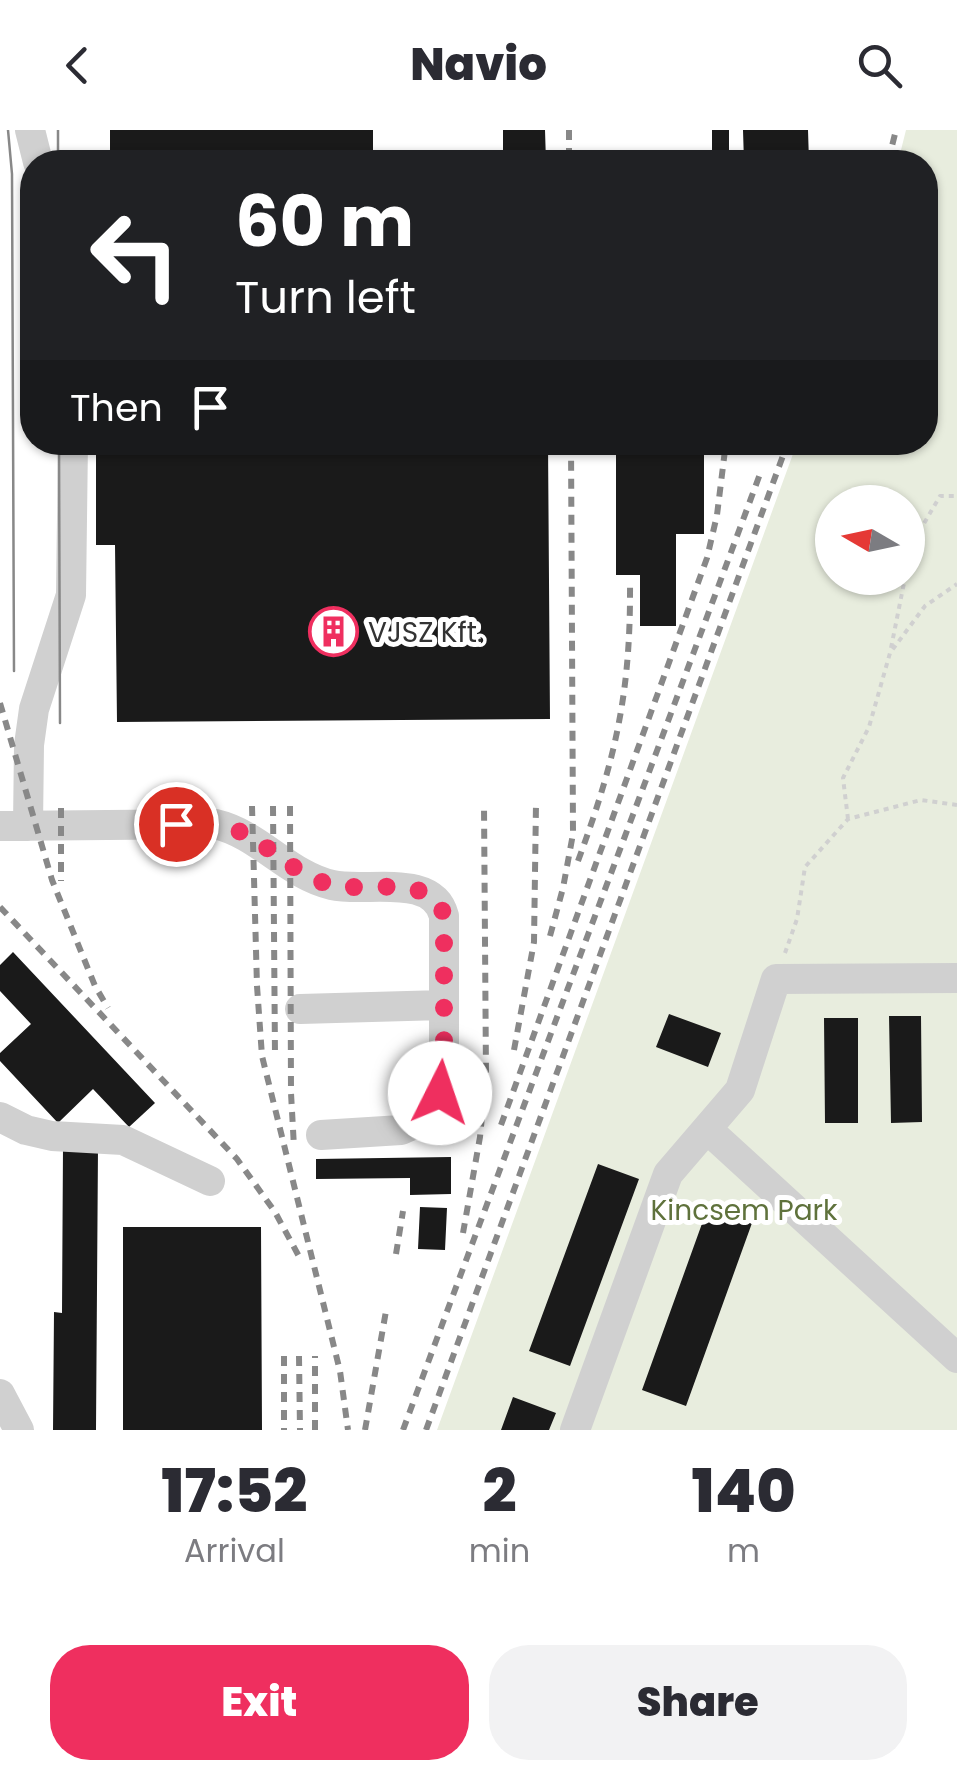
<!DOCTYPE html>
<style>
:root{--surface:#fff;--page:#f2f2f3;--text:#2b2b33;--muted:#7c7c81;--accent:#ef2f5f}
body{margin:0;font-family:Poppins,sans-serif;background:var(--page);color:var(--text);height:100vh;display:flex;flex-direction:column;font-size:38px;white-space:nowrap}
*{box-sizing:border-box;margin:0}
p{font-size:32px;color:var(--muted)}
.icon{flex:none;width:55px;height:55px;fill:none;stroke:currentColor;stroke-width:2;stroke-linecap:round;stroke-linejoin:round}
.map{position:relative;height:1300px;overflow:hidden}
.sheet{display:flex;flex-direction:column;background:var(--surface);flex:1}
.sheet>*{flex:none}
.hud{position:absolute;left:20px;top:20px;width:918px;height:305px;border-radius:40px;box-shadow:0 2px 8px #0004;background:#202124;color:#fff;overflow:hidden}
.needle{width:65px;rotate:279deg}
.tools{position:absolute;left:815px;top:355px;display:grid;gap:20px}
.tools a{display:grid;place-items:center;width:110px;height:110px;border-radius:50%;background:var(--surface);box-shadow:0 2px 8px #0004;font-size:50px}
.pin{position:absolute;display:grid;place-items:center;width:85px;height:85px;color:#fff;margin:-42px;border:5px solid #fff;border-radius:50%;box-shadow:0 2px 10px #0007}
.me{position:absolute;width:110px;margin:-55px;rotate:4deg;stroke-linejoin:round;filter:drop-shadow(0 0 8px #0008)}
.turn{display:flex;align-items:center;gap:35px;height:210px;padding:0 50px;font-size:45px}
.turn .icon{width:130px;height:130px;stroke-width:2.5}
.turn b{display:block;font-size:70px;line-height:85px}
.then{display:flex;align-items:center;height:95px;padding:0 50px;background:#0003;gap:20px;font-size:38px}
.eta{display:flex;justify-content:space-evenly;align-items:center;height:170px;text-align:center}
.eta b{font-size:60px;font-weight:800;line-height:70px}
.action{display:flex;gap:20px;margin-top:auto;padding:20px 50px}
.action a{flex:1;height:115px;border-radius:40px;background:var(--accent);color:#fff;font-size:40px;font-weight:800;line-height:115px;text-align:center}
.action a+a{background:var(--page);color:var(--text)}
header{display:flex;justify-content:space-between;align-items:center;height:130px;padding:0 50px;background:var(--surface);font-size:45px;font-weight:800}
.map>svg:first-child{display:block}
.green{fill:#e8edde;fill-rule:evenodd}
.building{fill:#1a1a1a}
.lines{fill:none;stroke-linecap:round;stroke-linejoin:round}
.path{stroke:#d0d0d0;stroke-width:4;stroke-dasharray:5 5;stroke-linecap:butt}
.minor{stroke:#d0d0d0;stroke-width:30}
.tram{stroke:#888;stroke-width:2.5}
.rail{stroke:#888;stroke-width:6;stroke-dasharray:10 8;stroke-linecap:butt}
.route{stroke:#ef2f5f;stroke-width:18;stroke-dasharray:0 32.4}
.labels{text-anchor:middle;dominant-baseline:central;stroke-width:10;stroke-linejoin:round;paint-order:stroke}
.poi-label{font-size:28px;fill:#333;stroke:#fff;text-anchor:start}
.park-label{font-size:28px;fill:#5f723c;stroke:#fff}
</style>
<header><svg class="icon" aria-label="back" viewBox="0 0 24 24"><path d="M15 5l-7 7 7 7"/></svg>Navio<svg class="icon" aria-label="search" viewBox="0 0 24 24"><circle cx="10" cy="10" r="6"/><path d="M15 15l6 6"/></svg></header>
<div class="map">
<svg width="957" height="1300" viewBox="0 0 957 1300">
<rect width="100%" height="100%" fill="#fff"/>
<path class="green" d="M906,0h51v1300h-520l360,-987 128,-1v-280h-27zM832,372h76v76h-76z"/>
<path class="building" d="M110,0h263v32h-263z
M503,0h42l1,32h-43z
M712,0h17v28l-17,1z
M743,0h65l1,32h-65z
M96,312h452l2,277 -433,3 -2,-177h-19z
M616,312h88v92h-28v92h-36v-51h-24z
M13,822l142,151 -26,24 -36,-38 -35,34 -58,-62v-8l31,-29 -31,-33v-26z
M669,884l52,19 -13,34 -52,-20z
M889,886h32l1,106 -31,1z
M824,888h34v105h-33z
M63,1017h35l-2,283h-43l1,-118 8,1z
M451,1027v37l-41,1v-17l-94,1v-20z
M598,1034l41,15 -69,187 -41,-15z
M420,1077l27,1 -2,42 -27,-1z
M708,1077l44,16 -66,183 -44,-16z
M123,1097h138l1,203h-139z
M513,1267l43,16 -7,17h-48z"/>
<g class="lines">
<path class="path" d="M908,440l11,-38 21,-36h17
M891,518l14,-70
M848,689l-5,-41 26,-51 21,-74 35,-47 32,-22
M785,823l12,-34 8,-52 43,-48 73,-19 36,5"/>
<path class="minor" d="M30,0l8,32
M0,696l215,-2c44,10 73,51 117,61 33,8 101,-13 112,31v156l-7,30 -20,21 -16,7 -80,5
M28,696l1,-81 5,-36 37,-114 2,-153
M300,879l143,-4
M0,987l26,13 26,6 71,4 87,41
M707,999l250,229
M0,1264l19,36
M575,1300l93,-256 72,-84 36,-111 181,-1"/>
<path class="tram" d="M8,0l4,44 2,497
M58,0v32
M22,64l10,56
M59,312l1,281"/>
<path class="rail" d="M569,0v32
M888,32l8,-32
M0,573l52,177 43,106 13,22
M252,676l5,180 5,70 78,315 8,59
M273,676l2,250
M290,676l1,287 3,54
M61,678v73
M578,731c38,-103 53,-169 52,-280
M0,777l237,252 38,53 27,50
M550,806l13,-48 10,-54 -2,-392
M514,920l20,-108 2,-138
M501,995l206,-567 10,-43 9,-73
M463,1103l17,-96 6,-62 -2,-270
M396,1124l7,-43
M284,1226v74
M299,1226l1,74
M315,1300v-74
M365,1300l21,-119
M403,1300c118,-319 239,-637 357,-956
M426,1300l362,-988"/>
</g>
<g class="lines">
<path class="route" d="M176,694c18,0 37,-3 55,4 37,13 62,48 101,57 33,8 101,-13 112,31v156l-4,21"/>
</g>
<defs>
<symbol id="building-ring" viewBox="-11 -11 22 22"><circle r="9.5" fill="#fff" stroke="#ef2f5f" stroke-width="1.5"/><path d="M-4-6H4V6H1V3H-1V6H-4ZM-2.5-4.3h1.7v1.8h-1.7ZM.8-4.3h1.7v1.8H.8ZM-2.5-1h1.7V.8h-1.7ZM.8-1h1.7V.8H.8Z" fill="#ef2f5f"/></symbol>
</defs>
<g fill-rule="evenodd">
<use href="#building-ring" x="306" y="474" width="55" height="55"/>
</g>
<g class="labels">
<g class="poi-label">
<text x="368" y="502">VJSZ Kft.</text>
</g>
<g class="park-label">
<text x="744" y="1080">Kincsem Park</text>
</g>
</g>
</svg>
<div class="tools">
<a><svg class="needle" viewBox="-14 -14 28 28"><path d="M0-13l5 13h-10z" fill="#e53935"/><path d="M0 13l5-13h-10z" fill="#7c7c81"/></svg></a>
</div>
<div class="pin" style="left:176px;top:694px;background:#d93025"><svg class="icon" aria-label="arrive" viewBox="0 0 24 24"><path d="M6 21V4h12l-3 4 3 4H6"/></svg></div>
<svg class="me" style="left:440px;top:963px" viewBox="-20 -20 40 40"><circle r="19" fill="#fff"/><path d="M0-13L10 11 0 6-10 11z" fill="#ef2f5f"/></svg>
<div class="hud">
<div class="turn"><svg class="icon" aria-label="left" viewBox="0 0 24 24"><path d="M17 20v-9H6M10 6l-5 5 5 5"/></svg><div><b>60 m</b>Turn left</div></div>
<div class="then">Then<svg class="icon" aria-label="arrive" viewBox="0 0 24 24"><path d="M6 21V4h12l-3 4 3 4H6"/></svg></div>
</div>
</div>
<section class="sheet">
<div class="eta">
<div><b>17:52</b><p>Arrival</p></div>
<div><b>2</b><p>min</p></div>
<div><b>140</b><p>m</p></div>
</div>
<div class="action"><a>Exit</a><a>Share</a></div>
</section>
